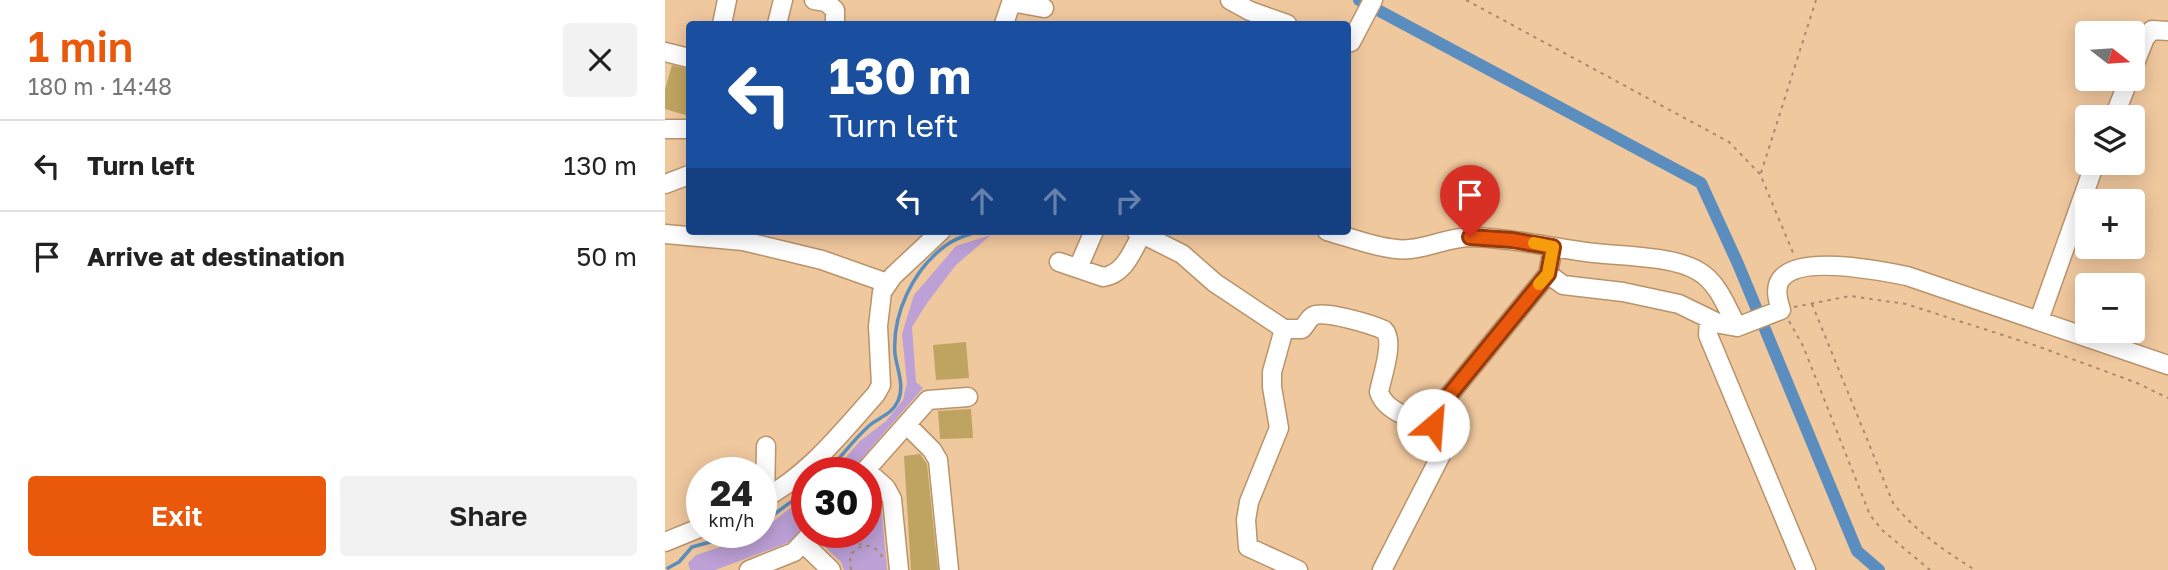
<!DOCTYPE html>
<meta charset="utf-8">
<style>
:root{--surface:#fff;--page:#f2f2f2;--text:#222;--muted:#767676;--line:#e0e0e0;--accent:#ea580c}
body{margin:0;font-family:"Golos Text",sans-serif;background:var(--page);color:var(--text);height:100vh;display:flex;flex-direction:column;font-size:26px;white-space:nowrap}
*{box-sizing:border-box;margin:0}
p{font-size:23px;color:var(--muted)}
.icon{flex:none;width:38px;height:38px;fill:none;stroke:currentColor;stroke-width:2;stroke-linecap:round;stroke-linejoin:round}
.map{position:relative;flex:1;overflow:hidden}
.drawer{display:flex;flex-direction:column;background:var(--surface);width:665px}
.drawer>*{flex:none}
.banner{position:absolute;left:21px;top:21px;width:665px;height:214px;border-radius:7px;box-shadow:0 4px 18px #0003;background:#1a4fa0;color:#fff;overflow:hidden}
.needle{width:46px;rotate:107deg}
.tools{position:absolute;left:1410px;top:21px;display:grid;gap:14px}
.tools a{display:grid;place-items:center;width:70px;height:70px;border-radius:7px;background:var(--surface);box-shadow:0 4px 18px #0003;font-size:35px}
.speed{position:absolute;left:21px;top:457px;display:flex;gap:14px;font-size:35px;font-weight:700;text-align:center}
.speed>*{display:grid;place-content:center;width:91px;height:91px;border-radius:50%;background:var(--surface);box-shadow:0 4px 18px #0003;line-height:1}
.speed small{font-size:18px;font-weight:400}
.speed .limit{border:10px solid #d22;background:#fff;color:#111}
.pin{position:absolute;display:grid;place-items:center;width:60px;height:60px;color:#fff;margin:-72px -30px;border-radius:50% 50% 50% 0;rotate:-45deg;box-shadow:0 0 7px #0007}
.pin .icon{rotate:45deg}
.me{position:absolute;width:77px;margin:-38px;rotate:27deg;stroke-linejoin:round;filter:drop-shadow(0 0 5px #0008)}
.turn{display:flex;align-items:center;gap:24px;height:147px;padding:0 28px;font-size:32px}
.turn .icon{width:91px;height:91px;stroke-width:2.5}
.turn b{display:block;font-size:49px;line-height:60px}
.lanes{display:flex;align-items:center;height:66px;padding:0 28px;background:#0003;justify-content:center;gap:35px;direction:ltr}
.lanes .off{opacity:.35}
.round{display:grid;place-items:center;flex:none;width:74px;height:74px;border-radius:7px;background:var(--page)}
.summary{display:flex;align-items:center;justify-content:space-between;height:119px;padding:0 28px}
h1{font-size:42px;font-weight:600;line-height:52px;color:var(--accent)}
.action{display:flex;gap:14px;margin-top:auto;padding:14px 28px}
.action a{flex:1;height:80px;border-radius:7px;background:var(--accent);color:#fff;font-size:28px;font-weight:600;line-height:80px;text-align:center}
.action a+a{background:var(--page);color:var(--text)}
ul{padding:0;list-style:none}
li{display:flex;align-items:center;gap:21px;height:91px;padding:0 28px;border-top:2px solid var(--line)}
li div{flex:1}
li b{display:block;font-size:26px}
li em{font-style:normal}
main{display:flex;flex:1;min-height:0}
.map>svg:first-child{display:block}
.green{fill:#bca0d6}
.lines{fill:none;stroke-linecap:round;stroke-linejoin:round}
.stream{stroke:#5b8ebf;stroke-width:3.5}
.canal{stroke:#5b8ebf;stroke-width:12}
.building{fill:#bfa360}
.minor-casing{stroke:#b9936a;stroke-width:21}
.path{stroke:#a98a6b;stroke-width:2;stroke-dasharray:3.5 5;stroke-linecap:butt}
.minor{stroke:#fff;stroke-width:18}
.route-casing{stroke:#983908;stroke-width:18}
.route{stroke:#ea580c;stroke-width:12}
.slow{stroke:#f59e0b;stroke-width:12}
</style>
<main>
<section class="drawer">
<div class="summary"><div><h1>1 min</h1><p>180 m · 14:48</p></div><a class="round"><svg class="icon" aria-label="close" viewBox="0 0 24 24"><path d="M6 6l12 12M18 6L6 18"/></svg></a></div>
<ul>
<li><svg class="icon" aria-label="left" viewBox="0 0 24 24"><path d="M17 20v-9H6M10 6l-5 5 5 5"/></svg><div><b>Turn left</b></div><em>130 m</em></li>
<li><svg class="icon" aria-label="arrive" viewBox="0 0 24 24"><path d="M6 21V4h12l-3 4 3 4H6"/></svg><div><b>Arrive at destination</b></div><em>50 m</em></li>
</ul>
<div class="action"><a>Exit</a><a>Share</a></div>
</section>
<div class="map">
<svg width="1503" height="570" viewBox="0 0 1503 570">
<rect width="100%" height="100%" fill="#f0c89e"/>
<path class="green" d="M326,235l-35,30 -29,38 -15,24 4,55 7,6 -73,84h-17l27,-31 26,-20 17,-21 4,-17 -5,-49 12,-39 42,-49z
M142,495v28l-17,19 -75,28h-25l-2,-7 8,-8 60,-20z
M216,504l6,66h-43l-3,-8 -15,-14 -1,-16h41v-13z"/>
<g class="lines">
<path class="stream" d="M162,472c14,-15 27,-33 43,-47 10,-8 22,-11 28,-24 7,-15 -1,-32 -3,-47 -3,-40 18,-84 50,-108 10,-8 22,-11 34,-15
M96,524l46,-34
M3,568l11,-6 13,-15 55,-15"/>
<path class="canal" d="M694,0l342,183 37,81 119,287 22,19"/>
</g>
<path class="building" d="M7,65l17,4v47l-24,-7v-20z
M301,342l3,36 -33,2 -3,-35z
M306,409l2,29 -33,1 -2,-28z
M255,454l7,10 11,106h-27l-7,-114z"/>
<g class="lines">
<defs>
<path id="minor" d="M149,0l12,2 9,8v14
M565,0l20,11 37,13
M347,2l32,6
M57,24l5,-24
M112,24l6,-24
M339,24l8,-24
M682,43l4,-1 22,-42
M0,52l24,6
M1468,68l12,-30 7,-8 16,1
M1449,117l15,-38
M0,129h24
M0,184l24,-9
M471,231l46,23 33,29 69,46h18c4,-4 6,-10 11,-13 9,-7 60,9 71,14 11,11 -2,46 -5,62 7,21 35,27 54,33
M662,231c22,6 60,21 83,18 22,-2 39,-12 62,-12 42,1 81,11 122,16 29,3 79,3 104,18 20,11 29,37 39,56
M0,234l78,7 79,19 65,23
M394,262l44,15c22,-3 29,-26 39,-43
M413,268l16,-37
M883,274l15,11 60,7 56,12 41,20 17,3 44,-17c-3,-9 -7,-22 0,-31 19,-25 100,-8 126,-3l261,89
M1044,319l-1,16 98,235
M1374,320l56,-157
M619,329l-12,43v15l7,41 -30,74 -3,18 2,27 50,23
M242,425l25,25 6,10 11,110
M201,470l20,18 6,11 7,71
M199,472l64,-72 40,-3
M100,499l1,-53
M96,500c47,-24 80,-67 115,-106l5,-9 -3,-59 4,-34 11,-16 48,-45
M0,542l37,-15
M139,544l27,26
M84,570l45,-18 19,-20
M717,570l59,-115v-14l-8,-16 4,-15 111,-136 5,-27"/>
</defs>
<use href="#minor" class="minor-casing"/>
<path class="path" d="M801,0l263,142 31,32 34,81
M1096,173l55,-173
M1147,304l81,199c22,28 52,48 82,67
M1129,307l56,-11 56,8 131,42 100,37 31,15
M1124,321l14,25 67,169 12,15 48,40
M182,532l14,13
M186,570l-1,-14c10,-15 26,-13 33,3"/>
<use href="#minor" class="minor"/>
</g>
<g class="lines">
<defs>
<path id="route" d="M768,425l4,-15 111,-136 5,-27 -41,-7 -42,-3"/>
</defs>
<use href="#route" class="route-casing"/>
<use href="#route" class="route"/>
<path class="slow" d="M869,243l19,4 -5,27 -9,10"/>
</g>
</svg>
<div class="tools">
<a><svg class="needle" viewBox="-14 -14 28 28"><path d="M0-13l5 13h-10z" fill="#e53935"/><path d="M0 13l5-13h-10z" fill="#767676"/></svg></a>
<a><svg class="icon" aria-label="layers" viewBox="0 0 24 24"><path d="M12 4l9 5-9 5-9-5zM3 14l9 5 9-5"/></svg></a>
<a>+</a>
<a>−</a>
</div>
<div class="speed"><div>24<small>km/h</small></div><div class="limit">30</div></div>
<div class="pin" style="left:805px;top:237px;background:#d93025"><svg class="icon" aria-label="arrive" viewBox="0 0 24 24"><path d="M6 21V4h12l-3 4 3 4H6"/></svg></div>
<svg class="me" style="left:768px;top:425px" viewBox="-20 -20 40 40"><circle r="19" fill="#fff"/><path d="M0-13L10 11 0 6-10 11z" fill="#ea580c"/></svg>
<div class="banner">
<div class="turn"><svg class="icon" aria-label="left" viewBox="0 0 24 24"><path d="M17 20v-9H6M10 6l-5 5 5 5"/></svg><div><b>130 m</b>Turn left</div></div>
<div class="lanes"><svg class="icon" aria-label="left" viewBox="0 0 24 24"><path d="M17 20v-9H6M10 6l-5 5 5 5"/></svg><svg class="icon off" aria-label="ahead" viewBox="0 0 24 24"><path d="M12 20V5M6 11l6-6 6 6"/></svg><svg class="icon off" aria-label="ahead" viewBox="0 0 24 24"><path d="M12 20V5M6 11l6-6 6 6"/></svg><svg class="icon off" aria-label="right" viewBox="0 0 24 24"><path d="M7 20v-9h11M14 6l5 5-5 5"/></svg></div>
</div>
</div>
</main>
